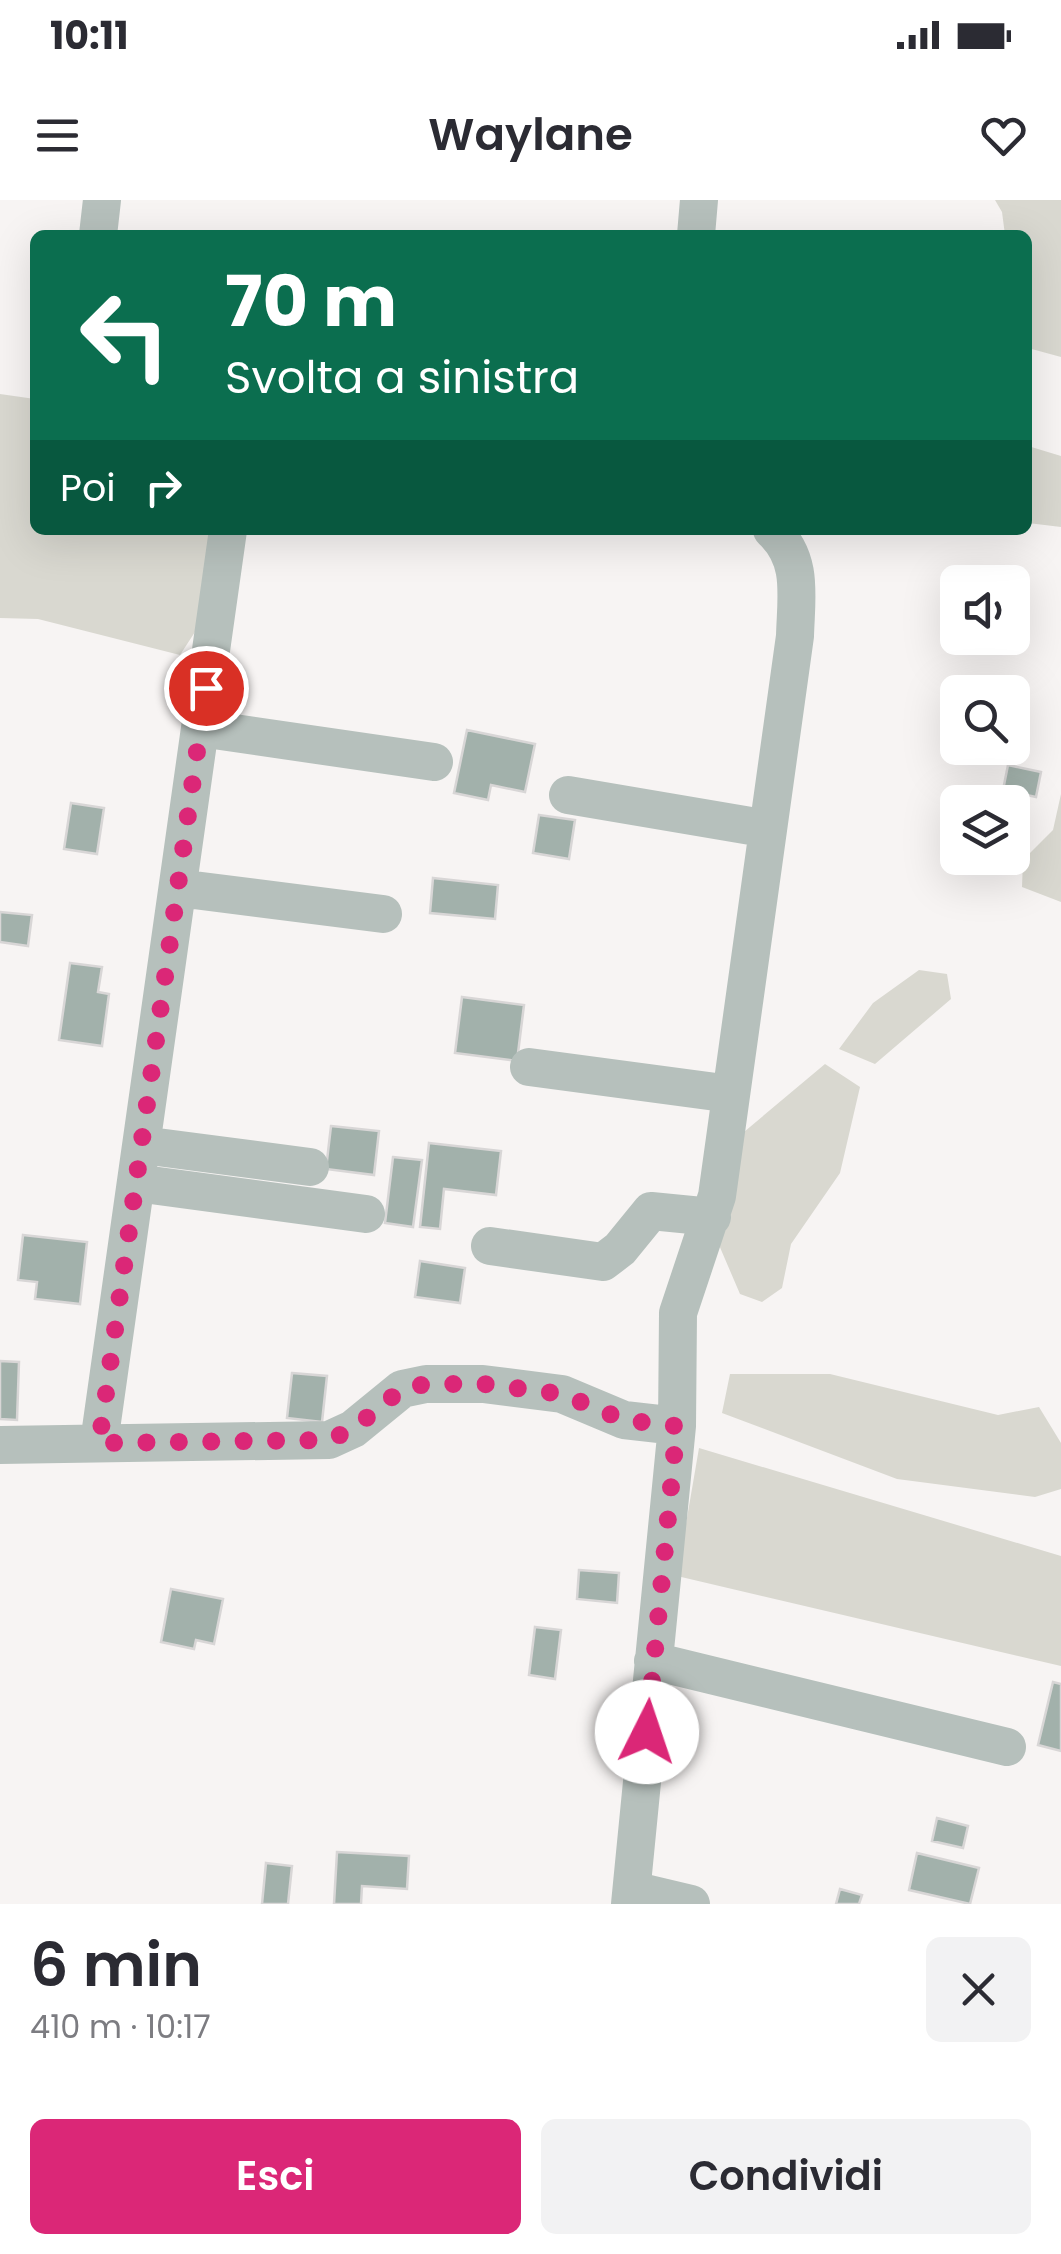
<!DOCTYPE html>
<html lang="it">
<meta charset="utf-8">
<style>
:root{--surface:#fff;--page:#f2f2f3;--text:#2b2b33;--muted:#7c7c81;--accent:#db2777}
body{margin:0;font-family:Poppins,sans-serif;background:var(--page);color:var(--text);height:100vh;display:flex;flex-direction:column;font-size:38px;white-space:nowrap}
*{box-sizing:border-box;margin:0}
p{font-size:32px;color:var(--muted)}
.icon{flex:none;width:55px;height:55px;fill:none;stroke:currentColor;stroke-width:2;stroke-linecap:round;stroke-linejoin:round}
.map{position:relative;height:1704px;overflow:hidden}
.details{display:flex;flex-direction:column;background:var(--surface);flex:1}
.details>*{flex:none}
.guide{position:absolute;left:30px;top:30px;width:1002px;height:305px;border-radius:15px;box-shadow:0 10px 40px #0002;background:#0b6e4f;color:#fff;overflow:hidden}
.buttons{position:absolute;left:940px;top:365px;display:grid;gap:20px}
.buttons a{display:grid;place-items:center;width:90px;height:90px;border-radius:15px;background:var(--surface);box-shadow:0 10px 40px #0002;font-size:50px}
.pin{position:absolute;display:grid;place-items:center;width:85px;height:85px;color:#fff;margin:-42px;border:5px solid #fff;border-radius:50%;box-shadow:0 2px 10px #0007}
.me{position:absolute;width:110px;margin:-55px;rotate:4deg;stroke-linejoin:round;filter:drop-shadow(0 0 8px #0008)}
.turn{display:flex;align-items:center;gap:35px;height:210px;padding:0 30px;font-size:45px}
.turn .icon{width:130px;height:130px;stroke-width:2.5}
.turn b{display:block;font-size:70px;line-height:85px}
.then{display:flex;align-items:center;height:95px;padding:0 30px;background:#0003;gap:20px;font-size:38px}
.round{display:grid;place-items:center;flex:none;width:105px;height:105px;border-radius:15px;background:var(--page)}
.headline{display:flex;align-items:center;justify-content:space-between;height:170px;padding:0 30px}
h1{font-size:60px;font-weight:600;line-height:75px}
.button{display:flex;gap:20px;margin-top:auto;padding:20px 30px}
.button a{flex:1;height:115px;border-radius:15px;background:var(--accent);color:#fff;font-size:40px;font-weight:600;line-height:115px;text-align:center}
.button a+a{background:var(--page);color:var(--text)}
.status{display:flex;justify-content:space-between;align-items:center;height:70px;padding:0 50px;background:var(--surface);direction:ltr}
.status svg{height:28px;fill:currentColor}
header{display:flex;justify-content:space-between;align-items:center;height:130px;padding:0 30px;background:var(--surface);font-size:45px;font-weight:600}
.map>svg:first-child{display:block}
.green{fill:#d9d8d0}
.building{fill:#a2b1ab;stroke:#d8d6d6;stroke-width:2.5}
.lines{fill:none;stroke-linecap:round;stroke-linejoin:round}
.minor{stroke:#b6c0bc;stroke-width:38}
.route{stroke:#db2777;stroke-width:18;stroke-dasharray:0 32.4}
</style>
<div class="status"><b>10:11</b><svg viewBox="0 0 49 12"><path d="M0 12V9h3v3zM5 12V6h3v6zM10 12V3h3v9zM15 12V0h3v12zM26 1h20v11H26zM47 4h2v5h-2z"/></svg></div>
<header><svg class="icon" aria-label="menu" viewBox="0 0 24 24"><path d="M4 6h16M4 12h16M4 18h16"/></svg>Waylane<svg class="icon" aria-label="heart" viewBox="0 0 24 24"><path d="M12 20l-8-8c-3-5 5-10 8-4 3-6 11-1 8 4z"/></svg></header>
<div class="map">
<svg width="1061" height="1704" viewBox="0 0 1061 1704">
<rect width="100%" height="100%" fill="#f7f4f3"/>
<path class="green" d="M995,0h66v157l-33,-9v-113h-23l-3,-23z
M0,194l35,5v131h180l-9,85 -26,40 -142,-36 -38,-1z
M1028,246l33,10v71l-33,-4z
M1061,594v108l-39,-15 1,-27 30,-30z
M919,770l28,4 4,25 -76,65 -36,-15 34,-46z
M825,864l35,23 -20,86 -49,71 -9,44 -20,14 -22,-8 -21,-49 19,-108z
M730,1174h100l168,41 41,-8 22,36v46l-26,8 -138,-18 -175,-66z
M699,1248l362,108v110l-384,-90z"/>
<path class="building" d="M467,530l68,14 -10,48 -34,-7 -3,15 -34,-7z
M1008,565l33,7 -5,25 -33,-7z
M71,603l33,5 -7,46 -33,-5z
M539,615l36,5 -6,39 -36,-6z
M433,678l65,7 -3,34 -65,-6z
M0,712l32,3 -4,31 -28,-4z
M70,763l32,4 -4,25 11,2 -7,52 -43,-6z
M462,797l62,8 -7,56 -62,-8z
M331,926l48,5 -5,44 -48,-6z
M429,943l72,8 -5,44 -52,-6 -4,40 -20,-2z
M393,957l29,3 -9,67 -28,-4z
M23,1035l64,7 -7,62 -45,-5 2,-17 -19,-2z
M420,1061l45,7 -5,35 -45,-6z
M0,1161l19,1 -2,58 -17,-1z
M292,1173l35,3 -5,46 -35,-4z
M579,1370l40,3 -2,30 -40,-4z
M171,1389l52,10 -9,45 -18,-4 -2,9 -33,-7z
M535,1427l26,3 -6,49 -26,-4z
M1053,1482l8,2v67l-23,-6z
M937,1618l31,8 -5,22 -31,-7z
M337,1652l72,4 -2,33 -45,-3 -1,18h-27z
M917,1653l62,15 -9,36 -61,-14z
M266,1663l26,3 -4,38h-26z
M840,1689l22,6 -3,9h-23z"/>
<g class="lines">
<path class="minor" d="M98,35l4,-35
M696,35l3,-35
M200,528l234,34
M568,595l200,34
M178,688l205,26
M529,867l202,27
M142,945l168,22
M136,983l230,31
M490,1046l113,16 17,-13 31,-38 61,6
M99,1243l129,-913
M0,1245l329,-5 24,-11 49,-40 24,-5h57l79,10 62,26 53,6 1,-113 39,-117 78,-560c1,-39 9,-77 -23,-106
M653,1461l354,86
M632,1690l59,14
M630,1704l47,-478"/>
</g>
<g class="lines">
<path class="route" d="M206,488l-107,755 230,-3 24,-11 49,-40 24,-5h58l78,10 62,26 53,6 -30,306"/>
</g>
</svg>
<div class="buttons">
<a><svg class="icon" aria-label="sound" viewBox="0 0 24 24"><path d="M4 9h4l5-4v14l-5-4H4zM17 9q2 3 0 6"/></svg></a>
<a><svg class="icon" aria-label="search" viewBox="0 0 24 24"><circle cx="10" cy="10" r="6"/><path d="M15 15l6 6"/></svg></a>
<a><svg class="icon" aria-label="layers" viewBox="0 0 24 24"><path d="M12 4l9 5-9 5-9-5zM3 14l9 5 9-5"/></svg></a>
</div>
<div class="pin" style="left:206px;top:488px;background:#d93025"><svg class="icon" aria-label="arrive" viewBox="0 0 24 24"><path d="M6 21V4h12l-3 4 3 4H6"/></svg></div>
<svg class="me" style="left:647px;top:1532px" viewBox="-20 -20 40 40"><circle r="19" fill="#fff"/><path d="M0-13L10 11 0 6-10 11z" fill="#db2777"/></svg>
<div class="guide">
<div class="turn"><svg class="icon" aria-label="left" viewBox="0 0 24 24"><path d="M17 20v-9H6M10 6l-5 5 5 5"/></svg><div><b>70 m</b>Svolta a sinistra</div></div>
<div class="then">Poi<svg class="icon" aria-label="right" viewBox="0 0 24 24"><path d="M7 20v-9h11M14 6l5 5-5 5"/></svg></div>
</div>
</div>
<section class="details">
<div class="headline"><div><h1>6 min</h1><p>410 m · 10:17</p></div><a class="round"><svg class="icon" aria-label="close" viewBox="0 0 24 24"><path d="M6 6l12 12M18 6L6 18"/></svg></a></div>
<div class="button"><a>Esci</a><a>Condividi</a></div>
</section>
